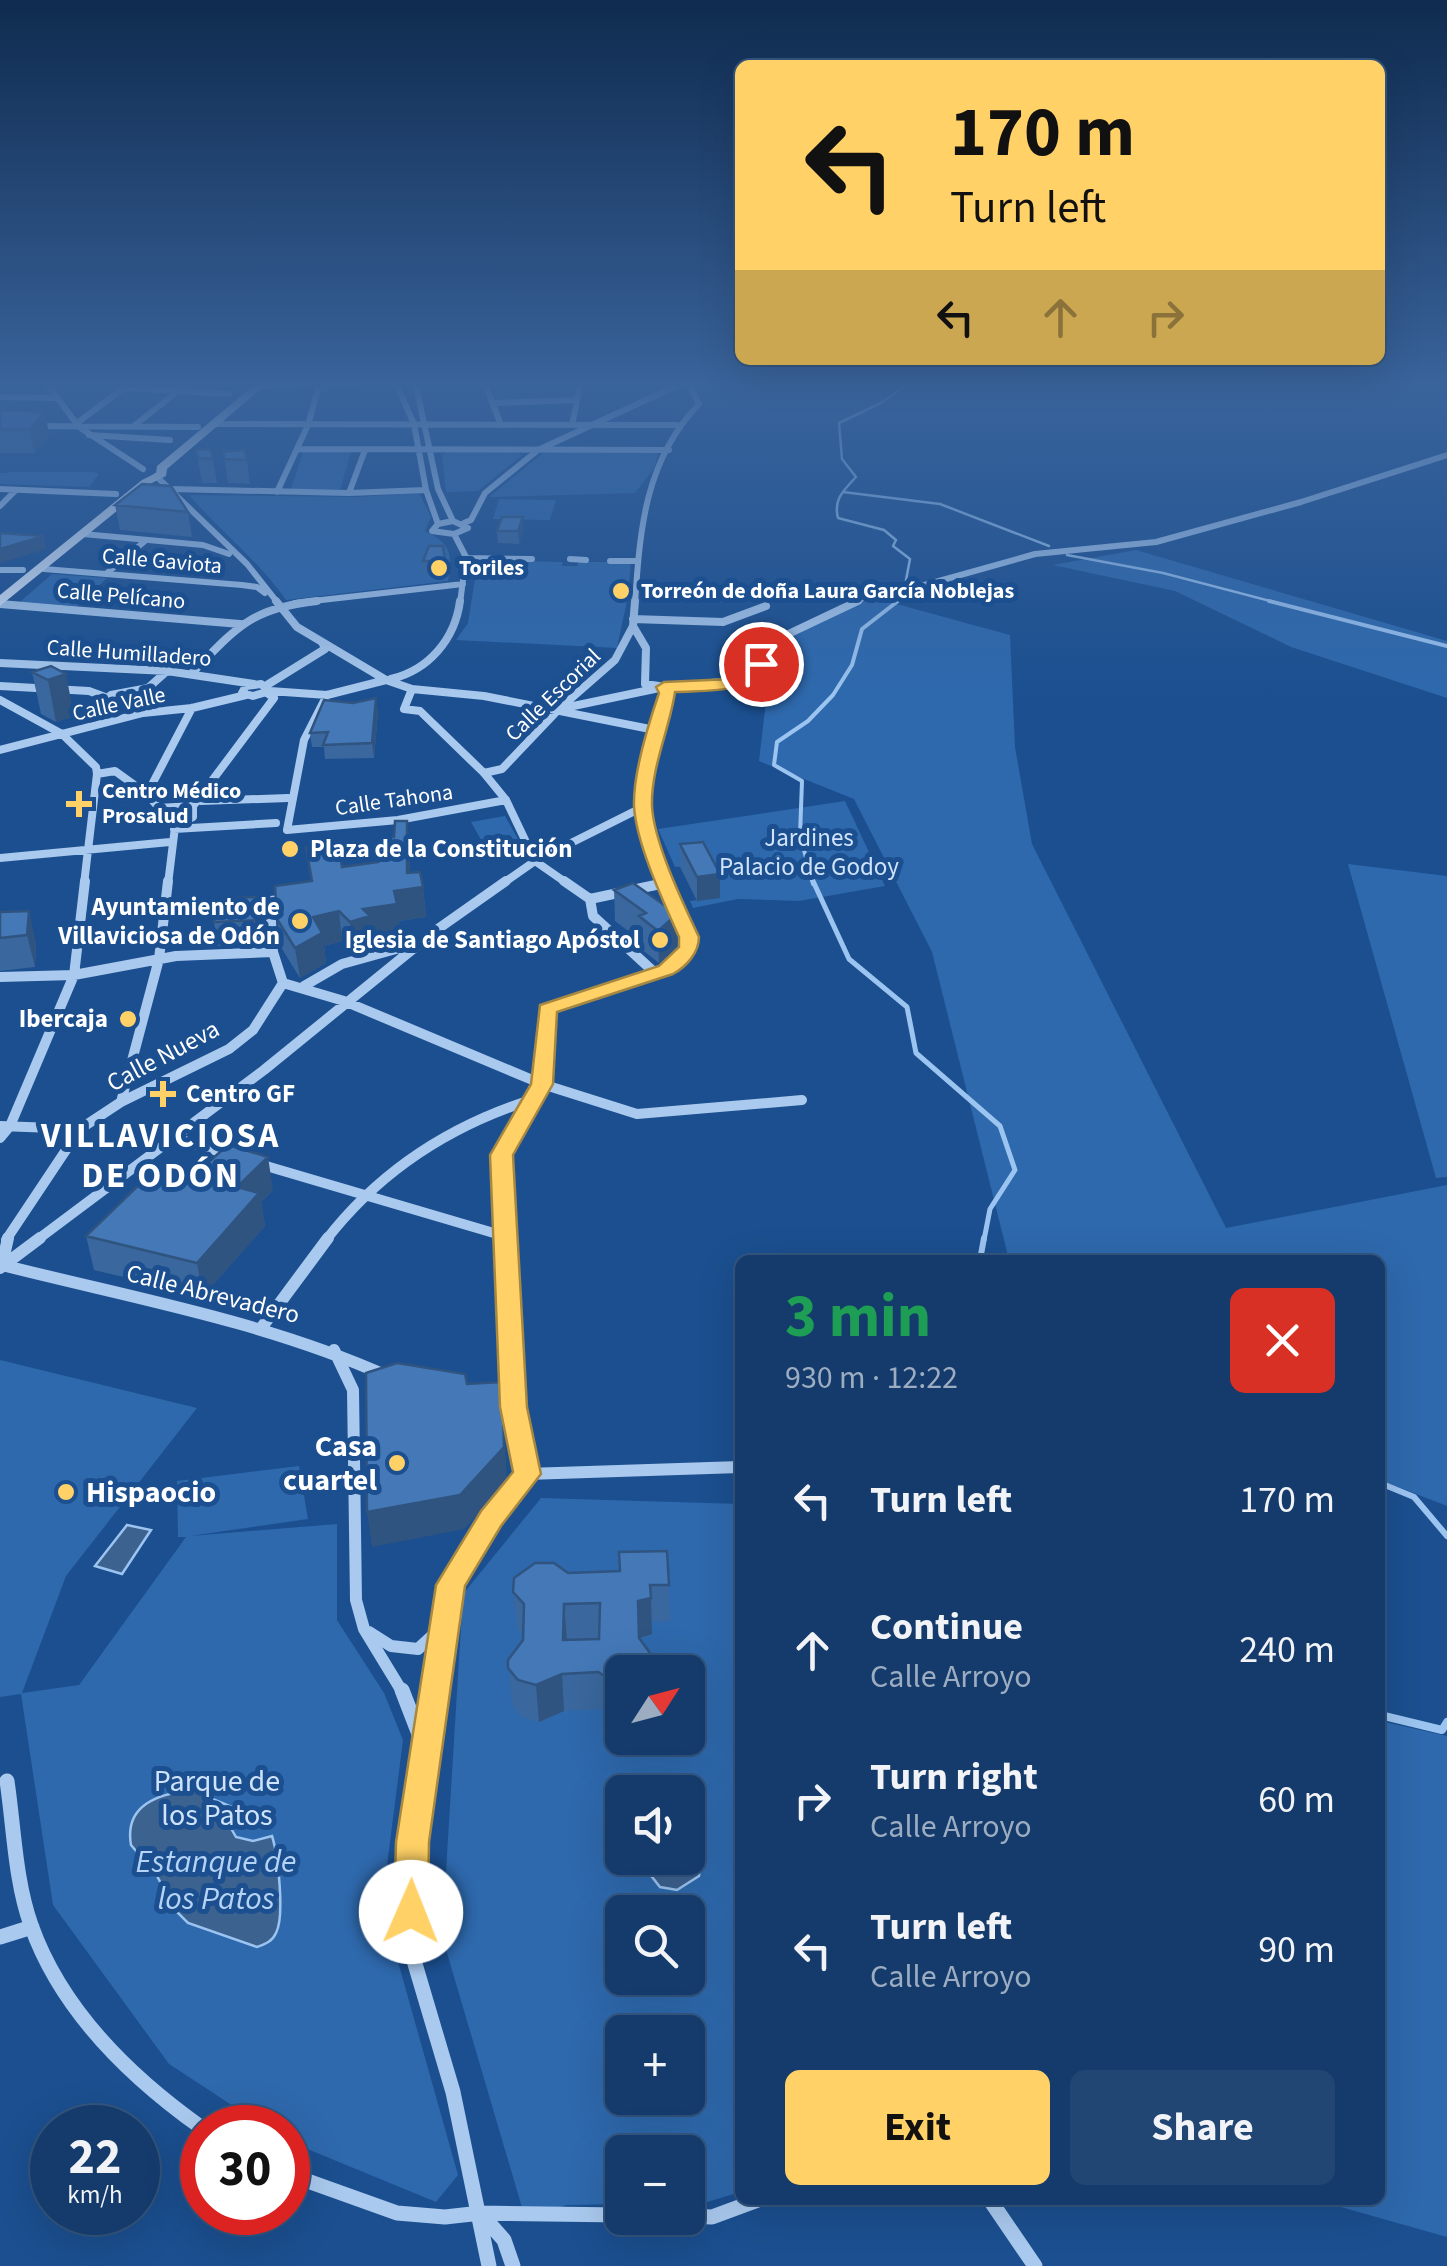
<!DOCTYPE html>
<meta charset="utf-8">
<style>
:root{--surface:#143b6b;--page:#214673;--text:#f1f3f6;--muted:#9dadc1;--line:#33557e;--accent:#ffd166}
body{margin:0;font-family:"Source Sans 3",sans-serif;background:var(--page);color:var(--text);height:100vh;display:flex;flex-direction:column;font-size:38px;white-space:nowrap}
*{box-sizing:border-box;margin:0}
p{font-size:32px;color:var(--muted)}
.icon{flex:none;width:55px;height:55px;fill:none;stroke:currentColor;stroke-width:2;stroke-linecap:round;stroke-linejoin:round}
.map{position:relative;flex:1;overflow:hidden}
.sheet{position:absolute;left:735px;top:1255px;width:650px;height:950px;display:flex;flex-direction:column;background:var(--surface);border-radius:15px;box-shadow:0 10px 40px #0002,0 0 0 2px var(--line)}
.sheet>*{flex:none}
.guide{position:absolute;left:735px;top:60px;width:650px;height:305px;border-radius:15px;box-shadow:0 10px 40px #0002,0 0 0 2px var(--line);background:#ffd166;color:#111;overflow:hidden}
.needle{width:65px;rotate:54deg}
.buttons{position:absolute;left:605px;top:1655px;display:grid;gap:20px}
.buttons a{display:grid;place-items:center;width:100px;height:100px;border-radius:15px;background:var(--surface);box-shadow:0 10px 40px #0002,0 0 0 2px var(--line);font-size:50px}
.speed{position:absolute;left:30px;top:2105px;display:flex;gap:20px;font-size:50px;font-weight:700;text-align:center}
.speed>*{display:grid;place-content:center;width:130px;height:130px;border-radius:50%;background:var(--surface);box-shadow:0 10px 40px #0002,0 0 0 2px var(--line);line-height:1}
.speed small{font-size:25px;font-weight:400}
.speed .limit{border:15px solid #d22;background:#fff;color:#111}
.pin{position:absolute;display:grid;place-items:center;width:85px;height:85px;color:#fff;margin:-42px;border:5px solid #fff;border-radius:50%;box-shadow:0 2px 10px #0007}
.me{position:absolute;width:110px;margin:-55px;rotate:1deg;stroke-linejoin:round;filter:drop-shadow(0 0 8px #0008)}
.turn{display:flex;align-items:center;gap:35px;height:210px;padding:0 50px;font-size:45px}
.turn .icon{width:130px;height:130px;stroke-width:2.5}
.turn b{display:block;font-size:70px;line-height:85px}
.lanes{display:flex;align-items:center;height:95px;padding:0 50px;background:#0003;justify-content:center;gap:50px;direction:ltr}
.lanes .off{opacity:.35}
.round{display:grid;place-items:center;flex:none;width:105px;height:105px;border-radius:15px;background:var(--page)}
.head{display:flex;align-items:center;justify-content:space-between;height:170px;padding:0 50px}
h1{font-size:60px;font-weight:700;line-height:75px;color:#1e9e55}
.action{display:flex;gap:20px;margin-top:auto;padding:20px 50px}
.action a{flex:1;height:115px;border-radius:15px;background:var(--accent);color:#111;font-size:40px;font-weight:700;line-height:115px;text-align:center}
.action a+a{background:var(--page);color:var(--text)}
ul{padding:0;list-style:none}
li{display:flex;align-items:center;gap:30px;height:150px;padding:0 50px}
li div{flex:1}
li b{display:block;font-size:38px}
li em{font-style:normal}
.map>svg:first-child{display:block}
.green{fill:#2e69ad;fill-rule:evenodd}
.water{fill:#3c6290;stroke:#9cc4f0;stroke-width:2.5}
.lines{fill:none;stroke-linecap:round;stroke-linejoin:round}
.stream-far4{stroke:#9cc4f0;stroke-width:2.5}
.stream-far3{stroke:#9cc4f0;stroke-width:4}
.stream-far2{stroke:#9cc4f0;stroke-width:5}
.stream-far1{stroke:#9cc4f0;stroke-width:6}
.stream{stroke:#9cc4f0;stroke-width:8}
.street-far4{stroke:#a9c9ee;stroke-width:6}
.street-far3{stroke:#a9c9ee;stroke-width:8}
.street-far2{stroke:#a9c9ee;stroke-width:10}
.street-far1{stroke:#a9c9ee;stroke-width:12}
.street{stroke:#a9c9ee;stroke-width:15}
.secondary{fill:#d6e6fa;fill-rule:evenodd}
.wall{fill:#3a679d}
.shaded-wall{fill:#305480}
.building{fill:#4478b7;stroke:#305480;stroke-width:2.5;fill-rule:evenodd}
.route{fill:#ffd166;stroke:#a68842;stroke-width:2.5}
.poi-dot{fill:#ffd166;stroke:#1b4f8f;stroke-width:4}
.labels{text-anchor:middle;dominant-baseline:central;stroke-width:10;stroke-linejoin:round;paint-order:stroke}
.far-street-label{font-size:22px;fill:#fff;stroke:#1b4f8f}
.far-poi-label{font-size:22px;font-weight:bold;fill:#fff;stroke:#1b4f8f;text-anchor:start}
.park-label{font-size:25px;fill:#cfe3fa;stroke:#1b4f8f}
.poi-label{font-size:25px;font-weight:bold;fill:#fff;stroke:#1b4f8f;text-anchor:end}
.street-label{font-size:25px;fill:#fff;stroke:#1b4f8f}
.near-poi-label{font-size:30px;font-weight:bold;fill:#fff;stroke:#1b4f8f;text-anchor:end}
.near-park-label{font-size:30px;fill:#cfe3fa;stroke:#1b4f8f}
.near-water-label{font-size:32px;font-style:italic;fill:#b5d3f5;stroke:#1b4f8f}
.district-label{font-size:35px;font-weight:bold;letter-spacing:2.5px;fill:#fff;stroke:#1b4f8f}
</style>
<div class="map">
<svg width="1447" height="2266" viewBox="0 0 1447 2266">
<rect width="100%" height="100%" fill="#1b4f8f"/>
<path class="green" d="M303,452h48l-11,38 -49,-1z
M447,452h69l6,3 -44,36 -32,1 -4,-37z
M543,453h113l2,1 -4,14 -19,25 -146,4z
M15,472h80l4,2 -10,13 -89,-3v-11z
M419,493l12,24 -6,14c26,12 28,24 23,50l-162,19c-28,-40 -65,-68 -97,-105l167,2z
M499,499l57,1 -6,20 -57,-1z
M1136,550l311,91v57l-156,-51 -116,-56 -122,-26z
M478,560l85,2 -1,4h15l2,-4h52l-2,24 -19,1 3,10 15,-1 -11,52 -161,-8 12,-17z
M52,574l55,4 -30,28 -57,-4z
M867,596l143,39 5,112 17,97 194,384 221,-43v321l-67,-26v-220h-371l-77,-308 -78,-153 -95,-38 13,-112 10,-12z
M845,801l40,85 -86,15 -61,-2 -45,9 -3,-7 29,-4 -12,-32 -32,2 -17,-38z
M505,816l18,32 -34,6 -18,-32z
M1348,864l99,12v301l-11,1z
M0,1360l197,48 -131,168 -44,117 57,-8 107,-148h-8l-1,-56 122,-15 9,53 -118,17 147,-12v96l47,73 19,47 -21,165 76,270 -22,27 -148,-61v-13l-23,-1 -96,-63 -116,-159 -32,-211 -21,3z
M541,1498l199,6v688l-36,11h-16v-51h-66v52l-56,1 -40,16 -84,-285 21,-342zM622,1672h66v66h-66zM622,1792h66v66h-66zM622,1912h66v66h-66zM622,2032h66v66h-66z
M1380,1721l67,15v501l-131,-37h64z"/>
<path class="water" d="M127,1525l24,5 -29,44 -27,-8z
M191,1790l41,17 -4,16 8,14 17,4 19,-5c6,19 13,80 4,97 -4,9 -11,11 -19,14l-69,-24 -13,-13 -18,-34 -26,-31c-7,-40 27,-51 60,-55z
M688,1846l13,14 -2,16 -22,14 -17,-3 -11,-14 1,-15h38z"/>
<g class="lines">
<path class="stream-far4" d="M902,381l6,3 -27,19 -42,20 3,36 14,18c-12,13 -23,22 -18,41l46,12 12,10 -3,6 17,13 -4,21
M843,492l97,12 109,42
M1067,555l96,18 115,30
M895,603l16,-13"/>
<path class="stream-far3" d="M1269,601l178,45
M813,884l-13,-49 2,-54 -28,-16 3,-23 31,-21 25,-26 19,-30 10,-36 36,-28"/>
<path class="stream-far2" d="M813,881l36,78 58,48 9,46 84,73 15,44 -25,39 -6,31"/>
<path class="stream-far1" d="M980,1260l4,-22
M1380,1483l34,14 33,39"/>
<path class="stream" d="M1380,1715l62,15 5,-8"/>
<path class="street-far4" d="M45,381l34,46 64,42
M395,381l19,43 12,66 12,34
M415,381l23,108 15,32
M484,381l17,44
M518,381h25
M262,386l151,-5
M128,388l101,6
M0,397l56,1
M493,403l84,-3
M77,423l56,-42
M216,424l461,1
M135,425l56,-44
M572,425l9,-44
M34,426l164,1
M89,435l81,5
M297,449l372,1
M156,476l91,88 31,39
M0,489l116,5
M171,489l178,4 77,-3
M277,492l31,-67 12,-43
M349,493l16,-43
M0,506l16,-16
M453,521l15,7 -14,6 -22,-3 6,-7z
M464,523l7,-3 14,-27 53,-43 149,-69
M83,534l120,11 26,9
M454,534l12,23 -6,46
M466,558l66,1
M570,559l16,1
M610,561h27
M44,569l198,16 15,2 8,6
M0,570h23
M107,573l38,-32
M295,603l168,-19
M635,603c5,-74 10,-143 64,-199l-12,-23
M852,603l15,-7 54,-10 114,-32 121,-12 145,-40 146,-47"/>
<path class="street-far3" d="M276,601l21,26 89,53 26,9 72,7 171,34
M635,601l-2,25 13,22 -1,36 14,2
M0,604l240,20
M633,619l90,3 43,-16
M0,663l167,8 87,13
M192,673c45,-46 59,-65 125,-72
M391,679c38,-9 64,-40 69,-78
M261,684l9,7 -17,5 -11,-3 4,-7z
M267,685l58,-36 -2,-5
M0,686l89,5 57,21
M664,687l4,6 -13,37 -12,77 22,77
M412,689l-8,20 16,2 64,62 22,27 29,61 33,23
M270,691l57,4 59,-15
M111,695l37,-7 19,-17
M327,695l-23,45 -17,90 111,-10 108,-20
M0,700l62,34 34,33 1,7
M559,709l105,-22 81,-7 37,-43 76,-36
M0,750l143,-37 49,-5 54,-13
M484,773l18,-4 57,-60 56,-49 18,-34
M97,774l18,-3 32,23 28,33
M147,794l45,-86
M201,801l87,-3
M193,806l81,-108 -7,-5
M158,808l35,-2
M175,827l18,-10v-11
M174,829l102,-6
M0,858l170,-16
M84,884l13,-110
M168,884l7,-57
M502,884l33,-23 108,-54
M661,884l4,-1"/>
<path class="street-far2" d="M564,881l26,18 3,17 62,57
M590,899l75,-16
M0,977l74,-2 102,-19 97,-4
M283,983l61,18 198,83 95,30 165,-14
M283,983l-10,-31 -3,-45 1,-6 16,-2
M304,986l38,-22 72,-20
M121,1102l38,-143 9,-78
M0,1126l80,3
M172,1137l58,18
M0,1138l10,-12 64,-151 11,-94
M256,1163l248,73
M6,1240l74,-111 41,-27 108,-53 24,-19 30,-47
M37,1240l227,-170 171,-139 71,-50
M326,1240c55,-71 126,-116 211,-142
M506,1240l-4,-85 40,-71 5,-75 119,-39 23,-23v-10l-24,-56"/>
<path class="street-far1" d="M506,1238l7,169 14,67
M2,1265c130,33 262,56 385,111
M2,1265l6,-27
M0,1268l40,-30
M262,1327l66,-89
M334,1350l19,40 3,210 8,29 39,64
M527,1474l213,-7
M369,1632l22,14 27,3 24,-22
M434,1693l16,-108 41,-67 36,-44"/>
<path class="street" d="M402,1690l22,57
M434,1690l-22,152 -2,105 43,145 36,174
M7,1781c7,47 8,99 24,144 30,85 99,152 171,203
M0,1937l32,-10
M288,2174l109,39 48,4 36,-4 141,2
M990,2200l45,66
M481,2214l23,26 9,26
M688,2216l24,1 46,-17"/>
<path class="secondary" d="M259,381h11l-103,88 -1,7 -16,8 -150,122v-11l142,-115 14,-7 1,-7z"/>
</g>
<path class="wall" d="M0,410l45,2 4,23 -14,18h-35z
M196,450l17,9 4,24h-15z
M223,452l24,8 3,24 -22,-1z
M115,505l73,7 4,25 -72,-7z
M523,517v13l-4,14 -21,-1 -1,-12z
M443,546l3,28h-22l-1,-13z
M51,666l23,50 -18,6 -15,-8 -9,-42z
M378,712l-4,46 -49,1 -1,-12h-12l-2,-14z
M407,821l3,29v23l13,14 3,30 -27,4 1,13 -27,4 1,8 -21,6 -11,-11 -18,5 2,17 -26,15 -18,-29 -5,-30 34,-38 -5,-34 24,3 12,17 34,-4 -2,-19 6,-1 14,-6z
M680,844l40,30v24l-23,3 -17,-34z
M614,890l63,24v32l-18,17 -19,-15v-8l-25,-19z
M258,897l6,47 -46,2 -4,-24z
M0,912l36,31 -1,24 -35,4z
M171,1186l102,4 -12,12 4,24 -62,70 -109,-26 -8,-34z
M667,1551l3,70 -19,1 1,12 -12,4 13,19v15h-31v46h-7l-15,-9 -36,2 -25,11 -17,-5 -10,-13 -4,-44 15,-20v-4l-6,-7 -4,-37 55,-19 52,-2z"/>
<path class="shaded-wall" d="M45,412l4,23 -14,18 -5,-24z
M523,517v13l-4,14 -1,-13z
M44,536l2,13 -46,14v-14z
M66,674l8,42 -18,6 -8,-42z
M376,698l2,14 -4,46 -2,-15z
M407,821l3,29v39l13,-2 3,30 -27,4 1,13 -27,4 1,8 -21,6 -3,-30 13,-13 31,-18 13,-18z
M720,874v24l-23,3v-24z
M258,897l4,23 2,24 -4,-24z
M29,911l7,32 -1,24 -8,-32z
M339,911l3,30 -18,5 2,17 -26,15 -5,-30 18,-31z
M677,914v32l-18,17 -1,-32z
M268,1157l5,33 -12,12 4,24 -62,70 -6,-33 40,-76z
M502,1382l5,100 -43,47 -92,18 -5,-35z
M651,1598l1,36 -12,4 -2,-37z
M564,1604l3,37 -1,36 -3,-37z
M653,1657v15h-7z
M562,1674l2,37 -25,11 -3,-37z"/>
<path class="building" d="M0,410l45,2 -15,17h-30z
M210,449l3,10 -15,-1 -2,-8z
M244,450l3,10 -22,-1 -2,-7z
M142,484l29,2 17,26 -73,-7z
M502,517h21l-5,14h-21z
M0,533l44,3 -44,13z
M429,546h14l2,15h-22z
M51,666l15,8 -18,6 -16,-8z
M376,698l-4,45 -49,2 5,-13 -18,1 14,-33 29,3z
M395,821h12v52l13,-1 3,15 -29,4 3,13 -34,5 7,7 -20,6 -11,-11 -26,6 9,16 -27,15 -18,-29 -2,-33 37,-5 -6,-34 23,-3 1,6 9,-2 3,19 36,-5 -4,-18 6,-1v-5l14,-1z
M703,842l17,32 -23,3 -17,-33z
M633,883l44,31 -19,17 -19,-15 7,-3 -32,-23z
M258,897l2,23 -46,2 2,-23z
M29,911l-2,24 -27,3v-26z
M228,1145l40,12 -31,30 22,6 -62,70 -111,-27 60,-58 25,8 16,-13 7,2z
M397,1363l68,11 2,10 35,-2 2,65 -44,48 -93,17 -1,-139z
M667,1551l2,34h-19l1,13 -13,3 1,37 14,19 -6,15h-25v9h-9l-15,-9 -36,2 -26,11 -18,-5 -10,-12v-8l15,-20 1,-36 -11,-12 1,-14 21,-15h19l14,10 52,-2 -1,-19zM600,1603l-1,36 -36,1 1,-36z"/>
<linearGradient id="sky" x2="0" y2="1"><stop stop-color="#0f2b4f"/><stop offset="0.55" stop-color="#39639b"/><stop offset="1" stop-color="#39639b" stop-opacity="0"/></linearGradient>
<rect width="1447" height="698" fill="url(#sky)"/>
<path class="route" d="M761,659l8,5c-21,31 -60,26 -94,28 -5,36 -24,75 -23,114 2,37 31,97 47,131 0,16 -13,30 -26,37l-116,38 -4,72 -40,71 14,252 14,67 -40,52 -36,60 -36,256 -1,70 -5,11 -12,4 -12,-4 -5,-11 2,-70 40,-257 45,-74 32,-39 -13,-65 -10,-252 41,-71 9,-79 119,-39 20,-19v-10c-15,-34 -43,-93 -45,-131 -1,-33 14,-81 25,-113l-3,-6 8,-5 68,-3z"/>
<g class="poi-dot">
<circle cx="439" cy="568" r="10"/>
<circle cx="621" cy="591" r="10"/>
<path d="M74 789h10v10h10v10h-10v10h-10v-10h-10v-10h10z"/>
<circle cx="290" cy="849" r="10"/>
<circle cx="300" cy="921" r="10"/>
<circle cx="660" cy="940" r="10"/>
<circle cx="128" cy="1019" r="10"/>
<path d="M158 1079h10v10h10v10h-10v10h-10v-10h-10v-10h10z"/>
<circle cx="397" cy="1463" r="10"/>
<circle cx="66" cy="1492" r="10"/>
</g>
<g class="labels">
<g class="far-street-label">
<text transform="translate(162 561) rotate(5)">Calle Gaviota</text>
<text transform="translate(121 596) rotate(5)">Calle Pelícano</text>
<text transform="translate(129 653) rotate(4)">Calle Humilladero</text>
<text transform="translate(553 695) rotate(-44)">Calle Escorial</text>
<text transform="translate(119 704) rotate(-12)">Calle Valle</text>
<text transform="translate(394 800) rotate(-8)">Calle Tahona</text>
</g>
<g class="far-poi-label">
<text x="459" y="568">Toriles</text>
<text x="641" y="591">Torreón de doña Laura García Noblejas</text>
<text x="102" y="791">Centro Médico<tspan x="102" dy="25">Prosalud</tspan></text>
</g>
<g class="park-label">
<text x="809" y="838">Jardines<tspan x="809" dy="29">Palacio de Godoy</tspan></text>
</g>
<g class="poi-label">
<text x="310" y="849" text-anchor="start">Plaza de la Constitución</text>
<text x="280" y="907">Ayuntamiento de<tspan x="280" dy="29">Villaviciosa de Odón</tspan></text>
<text x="640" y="940">Iglesia de Santiago Apóstol</text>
<text x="108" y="1019">Ibercaja</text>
<text x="186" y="1094" text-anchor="start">Centro GF</text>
</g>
<g class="street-label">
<text transform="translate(163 1056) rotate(-28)">Calle Nueva</text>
<text transform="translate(213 1294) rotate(14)">Calle Abrevadero</text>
</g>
<g class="near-poi-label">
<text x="377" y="1446">Casa<tspan x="377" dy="34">cuartel</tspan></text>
<text x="86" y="1492" text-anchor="start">Hispaocio</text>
</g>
<g class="near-park-label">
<text x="217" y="1781">Parque de<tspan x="217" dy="34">los Patos</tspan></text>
</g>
<g class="near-water-label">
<text x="216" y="1862">Estanque de<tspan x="216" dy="37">los Patos</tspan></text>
</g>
<g class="district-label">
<text x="161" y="1136">VILLAVICIOSA<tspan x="161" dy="40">DE ODÓN</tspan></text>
</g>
</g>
</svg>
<div class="buttons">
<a><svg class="needle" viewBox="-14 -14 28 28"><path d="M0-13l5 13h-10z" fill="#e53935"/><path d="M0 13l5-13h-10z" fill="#9dadc1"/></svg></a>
<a><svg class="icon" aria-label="sound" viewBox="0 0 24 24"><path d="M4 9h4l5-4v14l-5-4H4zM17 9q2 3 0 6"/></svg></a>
<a><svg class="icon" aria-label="search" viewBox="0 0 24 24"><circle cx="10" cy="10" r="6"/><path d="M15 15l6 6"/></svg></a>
<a>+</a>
<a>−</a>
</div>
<div class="speed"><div>22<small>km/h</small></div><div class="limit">30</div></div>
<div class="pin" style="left:761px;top:664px;background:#d93025"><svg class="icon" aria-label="arrive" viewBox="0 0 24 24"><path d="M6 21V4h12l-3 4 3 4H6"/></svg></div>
<svg class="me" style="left:411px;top:1912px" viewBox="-20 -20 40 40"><circle r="19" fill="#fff"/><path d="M0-13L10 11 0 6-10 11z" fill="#ffd166"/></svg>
<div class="guide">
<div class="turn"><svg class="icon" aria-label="left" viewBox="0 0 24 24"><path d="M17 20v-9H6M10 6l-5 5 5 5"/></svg><div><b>170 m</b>Turn left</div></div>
<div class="lanes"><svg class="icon" aria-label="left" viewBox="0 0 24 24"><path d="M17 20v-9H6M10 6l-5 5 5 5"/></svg><svg class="icon off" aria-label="ahead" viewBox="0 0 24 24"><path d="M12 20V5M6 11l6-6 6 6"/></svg><svg class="icon off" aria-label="right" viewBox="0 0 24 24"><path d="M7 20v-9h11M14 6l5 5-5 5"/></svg></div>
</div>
<section class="sheet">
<div class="head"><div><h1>3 min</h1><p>930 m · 12:22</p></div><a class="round" style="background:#d93025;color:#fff"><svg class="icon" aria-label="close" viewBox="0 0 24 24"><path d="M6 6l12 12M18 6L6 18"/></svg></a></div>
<ul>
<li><svg class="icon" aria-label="left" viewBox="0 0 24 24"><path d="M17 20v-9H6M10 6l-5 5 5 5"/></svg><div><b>Turn left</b></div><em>170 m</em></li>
<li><svg class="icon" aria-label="ahead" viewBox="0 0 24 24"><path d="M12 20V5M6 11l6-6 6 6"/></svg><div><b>Continue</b><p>Calle Arroyo</p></div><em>240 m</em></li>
<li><svg class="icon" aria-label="right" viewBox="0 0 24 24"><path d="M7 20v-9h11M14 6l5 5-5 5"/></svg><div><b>Turn right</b><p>Calle Arroyo</p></div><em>60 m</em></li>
<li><svg class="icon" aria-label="left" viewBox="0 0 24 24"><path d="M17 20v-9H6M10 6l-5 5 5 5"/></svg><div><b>Turn left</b><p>Calle Arroyo</p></div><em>90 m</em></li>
</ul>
<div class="action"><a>Exit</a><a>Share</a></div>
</section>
</div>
